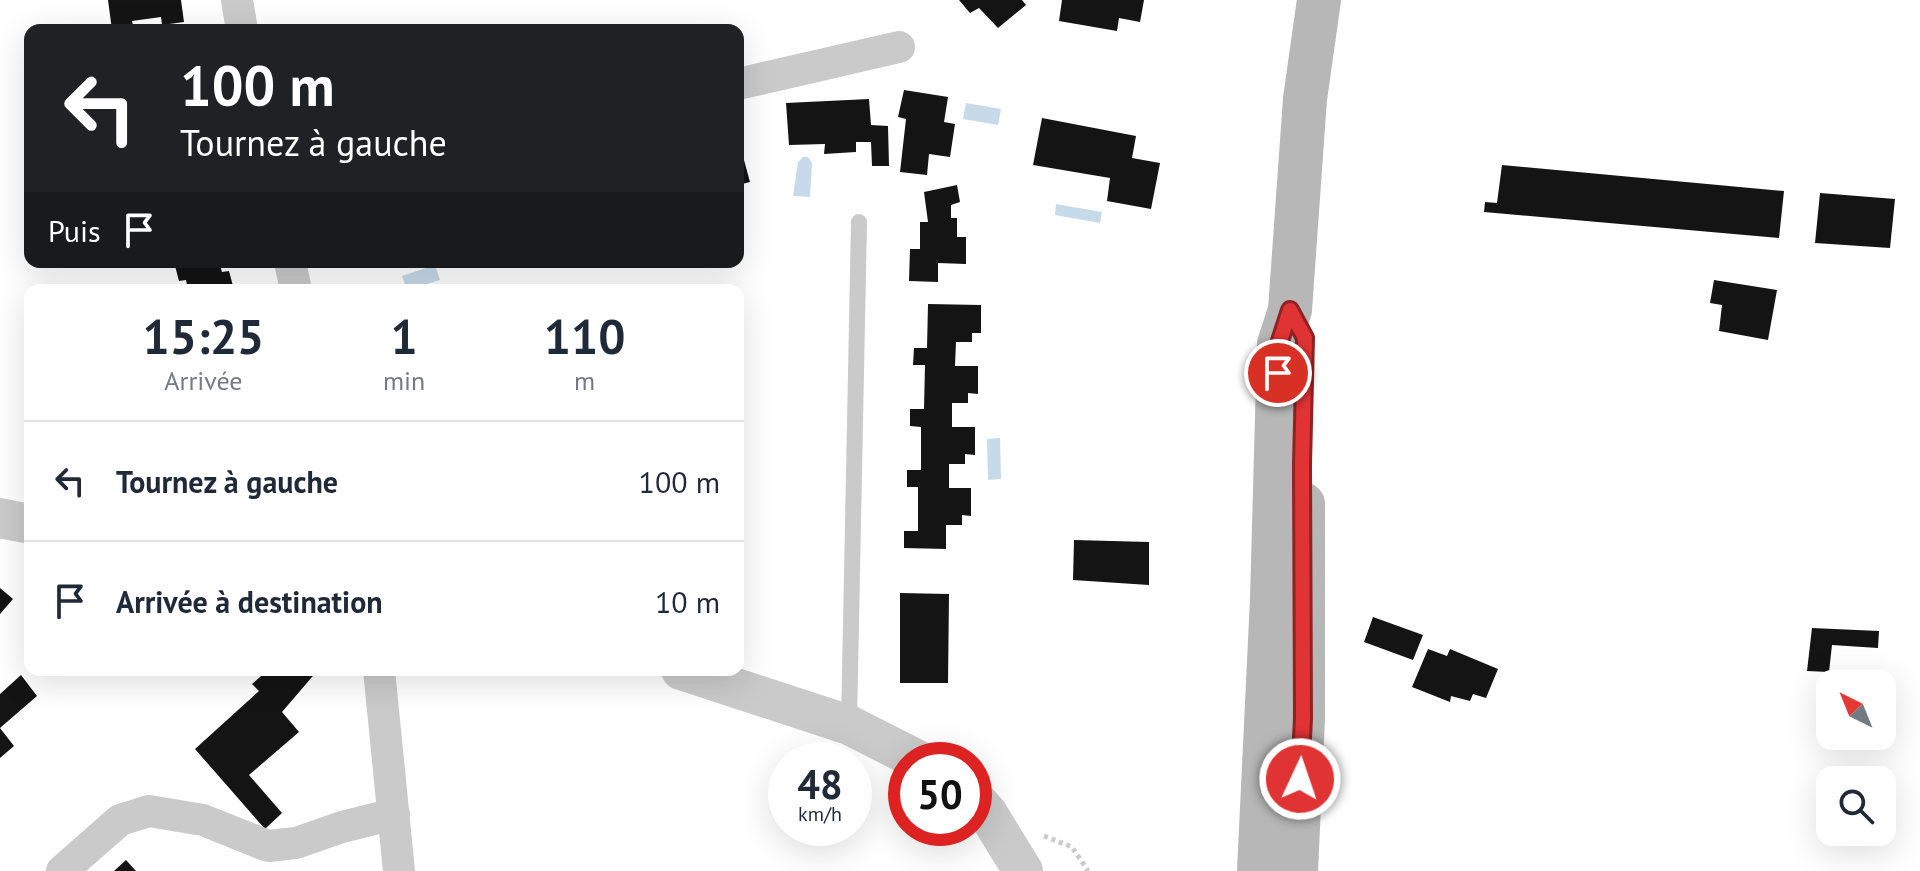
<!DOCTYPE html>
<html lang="fr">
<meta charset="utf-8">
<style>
:root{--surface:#fff;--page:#f2f2f3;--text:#1f2937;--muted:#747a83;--line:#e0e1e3}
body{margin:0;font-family:"PT Sans",sans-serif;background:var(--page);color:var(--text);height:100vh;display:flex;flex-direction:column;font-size:30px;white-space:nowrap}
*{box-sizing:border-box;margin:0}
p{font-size:26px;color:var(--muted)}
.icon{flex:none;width:44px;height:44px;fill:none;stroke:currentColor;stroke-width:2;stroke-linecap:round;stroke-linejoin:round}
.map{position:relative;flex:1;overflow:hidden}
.details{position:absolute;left:24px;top:284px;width:720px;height:392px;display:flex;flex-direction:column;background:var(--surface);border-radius:16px;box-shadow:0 8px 32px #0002}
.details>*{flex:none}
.hud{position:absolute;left:24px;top:24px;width:720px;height:244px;border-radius:16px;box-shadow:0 8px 32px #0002;background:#202124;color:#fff;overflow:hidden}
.needle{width:52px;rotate:317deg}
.controls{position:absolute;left:1816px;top:670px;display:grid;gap:16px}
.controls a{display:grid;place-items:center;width:80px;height:80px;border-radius:16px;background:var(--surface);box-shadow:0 8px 32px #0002;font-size:40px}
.speed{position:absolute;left:768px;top:742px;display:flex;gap:16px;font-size:40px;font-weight:700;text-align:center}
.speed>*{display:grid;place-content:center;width:104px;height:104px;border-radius:50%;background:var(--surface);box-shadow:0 8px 32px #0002;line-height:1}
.speed small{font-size:20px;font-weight:400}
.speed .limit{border:12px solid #d22;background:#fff;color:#111}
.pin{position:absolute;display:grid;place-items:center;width:68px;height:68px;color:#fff;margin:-34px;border:4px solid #fff;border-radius:50%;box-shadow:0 2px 8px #0007}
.me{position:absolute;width:88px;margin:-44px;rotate:3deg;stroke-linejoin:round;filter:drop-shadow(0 0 6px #0008)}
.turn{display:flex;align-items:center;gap:28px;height:168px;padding:0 24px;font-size:36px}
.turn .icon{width:104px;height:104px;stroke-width:2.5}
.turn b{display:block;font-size:56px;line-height:68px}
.then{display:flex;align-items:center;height:76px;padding:0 24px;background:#0003;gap:16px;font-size:30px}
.eta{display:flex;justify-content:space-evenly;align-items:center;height:136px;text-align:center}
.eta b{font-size:48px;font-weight:700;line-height:56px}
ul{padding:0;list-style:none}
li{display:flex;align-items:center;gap:24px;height:120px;padding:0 24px;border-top:2px solid var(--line)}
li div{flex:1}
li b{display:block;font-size:30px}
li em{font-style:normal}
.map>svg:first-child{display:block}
.water{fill:#c7daea}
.building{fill:#141414}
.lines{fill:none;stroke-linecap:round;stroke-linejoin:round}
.path{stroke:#cacaca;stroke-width:5;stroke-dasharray:4 4;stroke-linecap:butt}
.service{stroke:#cacaca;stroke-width:16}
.minor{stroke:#cacaca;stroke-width:32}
.tertiary{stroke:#cacaca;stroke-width:40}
.secondary{stroke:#b7b7b7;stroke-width:44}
.route-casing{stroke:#922122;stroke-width:20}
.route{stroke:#e03334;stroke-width:14}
</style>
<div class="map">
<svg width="1920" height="871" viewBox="0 0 1920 871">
<rect width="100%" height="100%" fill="#fff"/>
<path class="water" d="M966,103l35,6 -3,16 -35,-6z
M803,157h5l4,6 -2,34 -17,-1 5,-34z
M1056,204l46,8 -2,11 -45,-8z
M435,265l5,15 -33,10 -5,-14z
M1000,438l1,41 -13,1 -1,-41z"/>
<path class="building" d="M108,0h73l3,22 -22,3 -1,-8 -29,4 2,9h-22z
M959,0h63l4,5 -28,23 -19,-20 -9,5z
M1062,0h82l-4,22 -21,-4 -2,13 -58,-10z
M904,90l44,7 -4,25 11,2 -5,33 -21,-3 -2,21 -27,-3 6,-53 -8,-2z
M869,99l2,26 17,1 1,40h-17l-1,-24h-15v10l-32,2 1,-10 -36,1 -3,-42z
M1042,118l94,18 -4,22 28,5 -9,46 -44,-8 3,-23 -77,-13z
M738,138l12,44 -12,3z
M1502,165l282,26 -5,47 -295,-26 1,-10 12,1z
M957,185l3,17 -9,3v13h6v19h9v27l-28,-1v19l-29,-1 1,-32h10v-27h8l-4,-30z
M1820,193l75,6 -5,49 -75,-5z
M174,262h45l3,10 7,-1 4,15 -17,4h-28l-2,-10 -7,1z
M1714,280l63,10 -9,50 -49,-9 3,-26 -12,-2z
M928,304l53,1v28h-9v9h-16l-1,24h23v28l-10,-1v10h-16v24h23v28l-10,-1v10h-16v24h22v28l-9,-1v10h-16v24l-42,-1v-17h14v-44h-11v-17h14v-43l-11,-1v-17h14l1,-44h-12l1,-17h13z
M1074,540l75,2v43l-76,-5z
M0,588l13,11 -13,15z
M900,593l49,1 -1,89h-48z
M1373,617l50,18 -10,25 -49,-18z
M1812,628l67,3 -1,17 -46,-3 -3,27 -22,-1z
M1428,649l19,7 3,-7 48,20 -12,29 -13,-4 -3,7 -19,-5 -1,6 -38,-15z
M268,670h50l-36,42 17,20 -50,43 33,38 -17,16 -70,-80 64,-58 -7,-7z
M21,675l16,21 -37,32 14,18 -14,12v-64z
M126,860l10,11h-22z"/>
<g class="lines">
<path class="path" d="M1044,836l28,11 16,24"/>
<path class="service" d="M849,724l10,-502"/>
<path class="minor" d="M237,0l5,30
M738,84l161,-37
M290,262l6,28
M379,670l20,201
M62,871l58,-51 29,-9 54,9 65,26 28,-3 46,-16 52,-13"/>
<path class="tertiary" d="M0,518l30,6
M681,670l168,55 69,35
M974,798l14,16 35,57"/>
<path class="secondary" d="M1259,871l13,-272 7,-255 11,-34 15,-211 14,-99
M1296,871l7,-153v-214"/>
</g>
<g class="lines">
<defs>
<path id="route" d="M1278,373l1,-29 11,-34 15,28 -3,126 1,254 -3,61"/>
</defs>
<use href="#route" class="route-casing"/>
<use href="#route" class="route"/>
</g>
</svg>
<div class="controls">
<a><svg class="needle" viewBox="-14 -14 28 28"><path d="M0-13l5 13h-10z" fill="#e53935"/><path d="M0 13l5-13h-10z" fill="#747a83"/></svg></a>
<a><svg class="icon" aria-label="search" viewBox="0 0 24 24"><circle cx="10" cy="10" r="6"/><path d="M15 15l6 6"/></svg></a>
</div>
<div class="speed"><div>48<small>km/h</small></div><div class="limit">50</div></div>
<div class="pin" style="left:1278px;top:373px;background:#d93025"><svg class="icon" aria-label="arrive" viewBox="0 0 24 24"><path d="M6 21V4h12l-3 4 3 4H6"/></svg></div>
<svg class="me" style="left:1300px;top:779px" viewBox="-20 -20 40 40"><circle r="17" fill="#e03334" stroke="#fff" stroke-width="3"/><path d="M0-11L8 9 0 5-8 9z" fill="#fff"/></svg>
<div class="hud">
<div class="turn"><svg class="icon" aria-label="left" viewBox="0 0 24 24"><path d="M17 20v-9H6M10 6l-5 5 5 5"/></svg><div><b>100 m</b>Tournez à gauche</div></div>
<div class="then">Puis<svg class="icon" aria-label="arrive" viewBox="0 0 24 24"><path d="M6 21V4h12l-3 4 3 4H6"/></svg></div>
</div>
<section class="details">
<div class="eta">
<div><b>15:25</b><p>Arrivée</p></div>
<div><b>1</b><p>min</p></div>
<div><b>110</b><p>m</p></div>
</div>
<ul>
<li><svg class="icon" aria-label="left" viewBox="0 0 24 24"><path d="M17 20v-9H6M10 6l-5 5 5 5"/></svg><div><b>Tournez à gauche</b></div><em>100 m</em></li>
<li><svg class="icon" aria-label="arrive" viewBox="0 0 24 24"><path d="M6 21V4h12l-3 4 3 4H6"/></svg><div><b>Arrivée à destination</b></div><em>10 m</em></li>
</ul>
</section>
</div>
